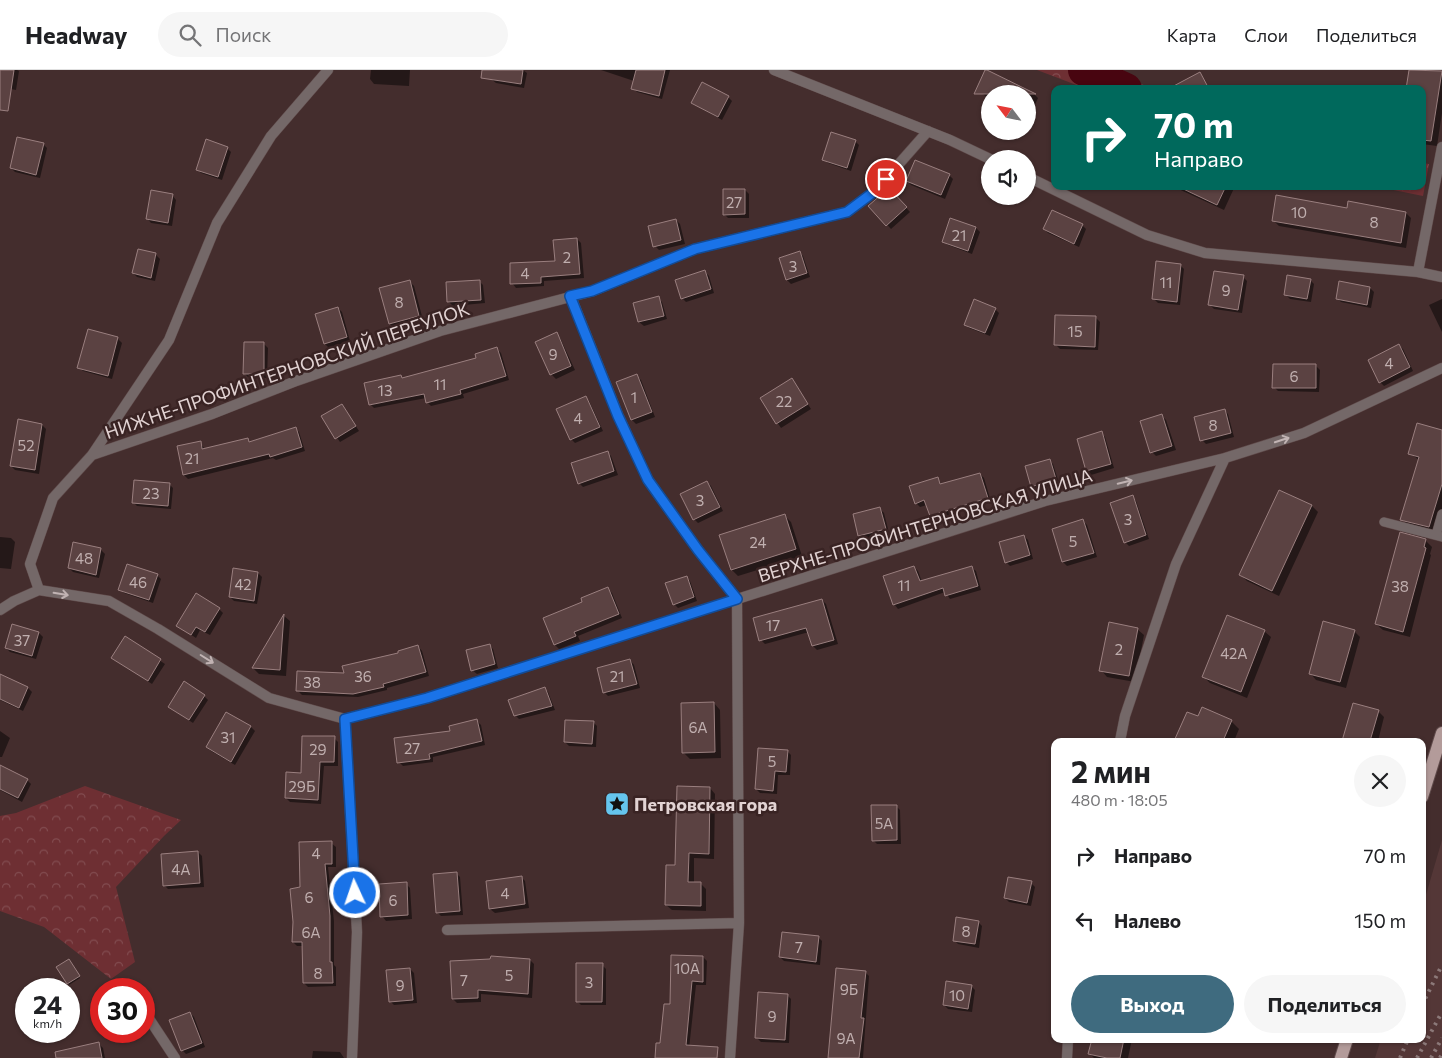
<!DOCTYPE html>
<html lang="ru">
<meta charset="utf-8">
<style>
:root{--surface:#fff;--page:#f6f6f6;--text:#202124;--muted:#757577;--line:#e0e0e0;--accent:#3f6b7f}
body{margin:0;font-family:Commissioner,sans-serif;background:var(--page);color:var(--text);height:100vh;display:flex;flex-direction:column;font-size:19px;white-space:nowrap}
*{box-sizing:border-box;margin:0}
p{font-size:16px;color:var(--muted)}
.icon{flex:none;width:28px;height:28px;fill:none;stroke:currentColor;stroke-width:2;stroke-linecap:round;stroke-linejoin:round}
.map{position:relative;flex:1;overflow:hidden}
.panel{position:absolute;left:1051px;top:668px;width:375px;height:305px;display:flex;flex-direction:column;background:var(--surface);border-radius:10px;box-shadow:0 1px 4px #0004}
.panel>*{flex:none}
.top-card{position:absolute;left:1051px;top:15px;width:375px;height:105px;border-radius:10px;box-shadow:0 1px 4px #0004;background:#00695c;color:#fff;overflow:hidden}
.needle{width:32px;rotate:302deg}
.fabs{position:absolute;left:981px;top:15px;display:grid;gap:10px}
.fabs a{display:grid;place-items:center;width:55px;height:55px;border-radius:50%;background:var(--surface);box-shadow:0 1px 4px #0004;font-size:25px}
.speed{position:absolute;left:15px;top:908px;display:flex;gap:10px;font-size:25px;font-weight:700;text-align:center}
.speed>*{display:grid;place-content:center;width:65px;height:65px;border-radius:50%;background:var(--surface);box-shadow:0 1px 4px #0004;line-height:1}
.speed small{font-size:12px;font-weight:400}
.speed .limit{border:8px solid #d22;background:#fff;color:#111}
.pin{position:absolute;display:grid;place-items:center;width:42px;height:42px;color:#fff;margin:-21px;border:2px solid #fff;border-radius:50%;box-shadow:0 1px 5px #0007}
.me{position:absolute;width:55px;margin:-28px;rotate:357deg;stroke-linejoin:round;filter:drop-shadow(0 0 4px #0008)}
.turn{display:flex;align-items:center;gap:18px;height:105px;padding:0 20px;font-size:22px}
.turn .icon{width:65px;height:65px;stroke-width:2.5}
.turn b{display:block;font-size:35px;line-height:42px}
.round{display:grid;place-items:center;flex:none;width:52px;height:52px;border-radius:26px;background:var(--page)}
.headline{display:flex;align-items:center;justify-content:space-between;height:85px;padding:0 20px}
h1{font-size:30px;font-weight:700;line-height:38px}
.cta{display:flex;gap:10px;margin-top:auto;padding:10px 20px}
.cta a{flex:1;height:58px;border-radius:30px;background:var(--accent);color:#fff;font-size:20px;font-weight:700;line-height:58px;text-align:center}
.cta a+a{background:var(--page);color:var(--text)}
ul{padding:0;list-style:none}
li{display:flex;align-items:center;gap:15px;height:65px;padding:0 20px}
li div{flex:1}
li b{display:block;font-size:19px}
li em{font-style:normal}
header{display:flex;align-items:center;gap:30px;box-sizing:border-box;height:70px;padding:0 25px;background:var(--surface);border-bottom:1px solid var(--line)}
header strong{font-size:24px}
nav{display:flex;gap:28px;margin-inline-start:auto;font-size:18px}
.search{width:350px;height:45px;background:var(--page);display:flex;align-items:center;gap:12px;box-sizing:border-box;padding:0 18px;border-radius:28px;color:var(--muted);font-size:19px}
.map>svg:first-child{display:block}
.built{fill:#543737}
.forest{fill:url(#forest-crowns)}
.shadow{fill:#0007}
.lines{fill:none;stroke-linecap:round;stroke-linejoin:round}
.river{stroke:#480510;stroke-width:32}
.building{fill:#5b4242;stroke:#9a7f7f}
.service-casing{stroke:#604b4b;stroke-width:10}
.minor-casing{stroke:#604b4b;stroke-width:11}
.primary-casing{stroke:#604b4b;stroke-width:14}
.service{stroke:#746868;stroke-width:9}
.minor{stroke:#746868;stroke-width:10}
.primary{stroke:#b39b9a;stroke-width:12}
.rail{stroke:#8c7979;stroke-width:4;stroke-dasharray:2.5 5;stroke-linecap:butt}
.oneway{stroke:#c1b3b3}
.route-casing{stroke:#114b97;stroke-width:12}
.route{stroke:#1a73e8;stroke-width:9}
.labels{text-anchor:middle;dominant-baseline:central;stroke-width:5;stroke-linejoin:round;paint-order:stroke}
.number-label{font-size:15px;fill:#c0afaf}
.street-label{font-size:18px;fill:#e2d3d3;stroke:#392323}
.poi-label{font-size:18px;font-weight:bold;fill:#e2d3d3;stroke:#392323;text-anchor:start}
</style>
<header>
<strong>Headway</strong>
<div class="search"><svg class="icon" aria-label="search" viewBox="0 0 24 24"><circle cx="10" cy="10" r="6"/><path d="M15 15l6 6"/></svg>Поиск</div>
<nav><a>Карта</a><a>Слои</a><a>Поделиться</a></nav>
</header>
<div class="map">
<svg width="1442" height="988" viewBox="0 0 1442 988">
<defs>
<pattern id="forest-crowns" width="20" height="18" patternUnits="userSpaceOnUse" patternTransform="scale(1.25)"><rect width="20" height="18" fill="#6e2f33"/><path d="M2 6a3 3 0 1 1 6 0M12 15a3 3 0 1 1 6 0" fill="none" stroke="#824c50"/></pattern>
</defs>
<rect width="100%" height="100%" fill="#442d2d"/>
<path class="built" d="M1442,770v218h-67l6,-19h41l1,-134z"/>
<path class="forest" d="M1037,0h86l16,13 14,6h-66z
M1423,93l6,1 -6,32 -49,-10h48z
M85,716l96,34 -17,16 -48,51 19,75 -24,17 -67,-52 -44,-16v-95l16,-3z"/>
<path class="shadow" d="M0,0h17l2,1 -3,19 -16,-3z
M371,0h39l-1,16 -35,-2 -4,-5z
M493,0h30l4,3 -3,15 -28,-5 -5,-4z
M601,0h69l-8,29 -25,-7 -4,-4 1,-7z
M1411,0h15l16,3v40l-5,33 -15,-2v-55h-15z
M986,1l48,23 4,4 -9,20 -1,-1v-23h-38v5l-13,-9z
M703,14l25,13 4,4 -10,19 -25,-14 -4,-4z
M855,71l4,4 -8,26 -23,-8 -4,-4z
M43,74l4,4 -7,30 -25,-6 -4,-4z
M227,78l4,4 -9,28 -21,-7 -4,-4z
M949,105l4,4 -8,20 -34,-14 -4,-4z
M1172,116h63l-11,24z
M889,119l21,23 -19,17 -21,-23z
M745,120l4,4v24h-21l-4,-4z
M172,125l4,5 -4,26 -21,-3 -4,-5z
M1348,139l58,4 5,5 -5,30 -127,-22 -6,-6z
M676,150l4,4 5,20 -26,6 -4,-4z
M951,150l25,8 4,4 -8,22 -24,-9 -5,-4z
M1082,155l4,4 -7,18 -31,-14 -4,-4z
M577,169l4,4 3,35 -40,3v5l-28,2 -4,-5 44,-21z
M799,182l4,4 7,21 -19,7 -4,-4 -7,-21z
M156,185l4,4 -5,22 -18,-4 -4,-4z
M1180,195l4,4 -4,36 -22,-2 -4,-4z
M705,202l4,4 5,17 -28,9 -4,-4z
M1243,207l4,4 -5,32 -28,-4 -4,-4z
M1310,210l4,4 -3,18 -21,-3 -4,-4z
M479,211l4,4 2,18 -32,3 -4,-4z
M410,212l4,4 9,34 -29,8 -4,-4z
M1370,218l4,4 -3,16 -30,-6 -4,-4z
M658,228l4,4 5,17 -23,7 -5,-4 -4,-18z
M1442,229v33l-13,-27z
M338,238l4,4 8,29 -21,7 -4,-4 -9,-29z
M995,239l4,4 -9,23 -21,-8 -4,-4z
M1096,248l4,4 -2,28 -38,-1 -4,-4z
M89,261l29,8 4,4 -10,36 -29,-8 -4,-4z
M556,264l4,4 15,32 -19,9 -5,-5 -14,-31z
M264,274l4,4 -1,30 -19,-1 -4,-4z
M1398,275l5,4 10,22 -29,15 -4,-4z
M497,279l4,4 8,27 -46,14 1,4 -33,8 -4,-4 -1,-4 -52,10 -4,-4 31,-28 2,3 75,-20z
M1316,296l4,4 -1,22 -41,-1 -4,-4z
M637,306l4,4 14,37 -19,7 -4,-4z
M792,310l19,29 -30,19 -20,-30z
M585,327l4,4 14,30 -28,12 -4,-4z
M342,335l17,26 -19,11 -17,-25z
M1224,340l4,4 6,23 -28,7 -4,-4z
M1162,346l4,4 10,30 -20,6 -4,-4z
M42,355l4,4 -7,45 -24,-4 -4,-4z
M295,358l4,4 6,19 -29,9 -3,-2 -85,21 -4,-4 16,-32 5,6 42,-10 4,4z
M1442,361v80l-6,22 -28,-7 -6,-7 17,-59 -9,-7z
M1101,363l4,4 9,31 -23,7 -4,-4z
M607,382l4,4 7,19 -35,12 -4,-4z
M1049,390l4,4 6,19 -23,7 -4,-4z
M980,404l4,4 7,24 -56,17 -4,-4 -4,-10 -7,2 -4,-4 21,-25 5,7z
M707,412l4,4 12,25 -25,12 -4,-4z
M169,414l4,4 -2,21 -34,-3 -4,-4z
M1280,421l32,15 6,6 -39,84 -32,-15 -6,-6z
M1132,427l4,4 13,38 -20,7 -4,-4z
M880,439l4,4 5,20 -25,6 -5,-4z
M785,446l6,6 11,34 -64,20 -6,-6 -11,-34z
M1083,451l4,4 10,32 -30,9 -4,-4z
M1024,466l4,4 5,19 -23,7 -4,-4z
M0,467l11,1 4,4 -4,27 -11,-1z
M1425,470l7,7 -2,7 1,1 -21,82 -27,-7 -7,-6z
M74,474l27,6 4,4 -6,24 -26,-6 -4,-4z
M914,497l4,4 4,11 49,-15 5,4 5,19 -31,9 -5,-7 -47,17 -4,-5z
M258,503l4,4 -5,27 -23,-3 -4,-4z
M157,505l4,4 -8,24 -29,-10 -4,-4z
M686,507l4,4 7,20 -19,7 -4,-4z
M608,519l4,4 10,25 -44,18 2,5 -21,8 -4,-4 -11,-27 40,-16z
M822,530l4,4 12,40 -21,6 -4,-4 -4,-14 -44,12 -4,-4z
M219,539l4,4 -13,22 -10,-5 -4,8 -18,-12z
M284,546l6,5 -4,55 -27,-2 -6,-6z
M1137,559l7,6 -9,47 -28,-5 -6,-7z
M1264,561l7,6 -24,61 -37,-15 -6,-6z
M1354,561l6,6 -14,51 -30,-8 -6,-7z
M39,563l4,4 -7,22 -26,-7 -4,-4z
M125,568l40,26 -13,20 -39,-26z
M489,575l4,4 5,19 -21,6 -5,-4z
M418,576l4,5 7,25 -42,12v2l-29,7 -56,-2 -4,-4 48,-17z
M630,590l4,5 6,23 -32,8 -4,-4z
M0,605l28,13 4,4 -9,19 -23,-11z
M544,618l4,4 7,18 -36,9 -4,-4z
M204,626l4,4 -15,23 -24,-16z
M714,633l6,7 1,48 -31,1 -7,-7z
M1354,634l24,7 6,6 -6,24h-34z
M1188,643l11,5 32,3 8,8 -5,12h-58z
M227,644l24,13 4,4 -20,34 -24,-14 -4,-4z
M477,651l4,4 4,20 -52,12v5l-30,4 -4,-4 53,-30z
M593,652l4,4 -1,21 -27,-1 -4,-4z
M0,661l10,7 -8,19h-2z
M334,668l4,4v24h-14l-3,38 -31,-2 -4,-4 16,-24z
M787,681l4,4 -1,20h-12l-1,19 -17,-1 -4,-4z
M0,698l27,12 4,4 -9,18 -22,-12z
M710,718l5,6 -1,65 -20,-1v25h6l6,6v22l-34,-1 -6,-5 11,-39z
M896,736l4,4 1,34h-24l-4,-4z
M331,773l5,4v20h-8l6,54v44l2,2v19l-28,1 -4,-4 -1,-37h-6l-4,-4 9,-53z
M198,782l4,4 2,31 -36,2 -4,-4z
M456,803l4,4 3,38 -22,1 -4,-4z
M521,807l4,4 4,27 -34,5 -5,-4z
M1031,813l4,4 -4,19 -22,-4 -4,-4z
M406,814l4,4 2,31 -26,2 -4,-5z
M978,852l4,4 -3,22 -21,-4 -4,-4z
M818,867l4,4 -2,24 -36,-4 -4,-4z
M703,887l4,4 -1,24h-10l-8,73h-32l15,-52z
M492,888l38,2 4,4 -2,34 -51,-4v8l-24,1 -4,-4 39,-39z
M71,892l9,16 -11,7 -1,-2z
M602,895l4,4v36h-25l-4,-4z
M410,899l4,4 3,30 -23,2 -4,-4z
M865,902l4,4 -6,82h-33z
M971,916l4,4 -3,22 -24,-3 -4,-4z
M787,925l4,4 -2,44 -28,-1 -4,-4z
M190,943l4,4 11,30 -19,7 -4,-4z
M1093,969h39l-4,19h-34l-4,-4z
M99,974l4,4 2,10h-40z
M313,981l27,1 4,6h-32z"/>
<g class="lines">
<path class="river" d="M1084,0l42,19"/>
</g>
<path class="building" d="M0,0h14l-6,41 -8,-1z
M482,0h41l-2,14 -40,-6z
M636,0h29l-6,26 -28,-7z
M985,0h2l49,24h-62z
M1409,0l33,1 -11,70 -9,-1v-51h-16z
M1200,2l9,17h-41z
M702,12l27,14 -11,21 -27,-14z
M831,62l25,8 -9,28 -25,-8z
M17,67l27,6 -8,32 -26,-7z
M206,69l22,8 -10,30 -22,-7z
M915,90l35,14 -9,21 -35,-14z
M1177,116h49l-9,19z
M889,118l18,19 -21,19 -18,-20z
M723,119h22v25l-22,1z
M151,120l22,4 -5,29 -22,-4z
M1276,125l71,13 1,-7 58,11 -5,31 -129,-22z
M1052,140l31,14 -9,20 -31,-15z
M950,148l26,9 -8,24 -26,-9z
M676,149l5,21 -28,7 -5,-21z
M577,168l3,36 -39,3v6l-31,1v-21l45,-2 -2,-21z
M138,179l18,4 -5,25 -19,-5z
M800,181l7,22 -21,7 -7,-22z
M1156,191l25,3 -4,38 -25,-3z
M705,200l6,19 -30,10 -6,-19z
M1214,201l30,4 -6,35 -30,-5z
M1287,205l24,4 -4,20 -23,-4z
M410,210l9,36 -30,8 -10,-36z
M480,210l1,20 -34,2 -1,-20z
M1339,211l31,6 -3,18 -31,-6z
M659,226l5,20 -26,6 -5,-19z
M974,229l22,9 -11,25 -21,-8z
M338,237l9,30 -23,7 -9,-30z
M1055,245l41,1 -1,31 -41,-2z
M88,259l30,8 -10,39 -31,-8z
M557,262l14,34 -21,9 -15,-33z
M244,272h20v32h-21z
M1399,274l11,23 -31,16 -11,-23z
M497,277l9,29 -46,14 1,4 -35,9 -2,-9 -55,11 -5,-22 37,-8 1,3 74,-20 -1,-4z
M1273,294h43v24h-44z
M637,304l15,38 -21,8 -15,-38z
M792,308l16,26 -32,20 -16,-26z
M586,326l14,31 -30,13 -14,-31z
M342,334l14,22 -21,13 -14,-23z
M1225,339l6,24 -31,8 -6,-24z
M1162,344l10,32 -22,7 -10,-32z
M18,349l24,5 -7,46 -25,-4z
M1417,353l25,7v54l-13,43 -29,-7 19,-63 -11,-3z
M296,357l6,20 -32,10 -1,-3 -86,21 -6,-29 24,-5 1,8 46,-11 1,4z
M1102,361l9,33 -25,7 -9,-32z
M608,381l6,20 -36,13 -7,-21z
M1050,389l6,20 -25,8 -6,-21z
M980,403l8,25 -58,18 -6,-16 -9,4 -6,-18 29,-9 2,7z
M134,410l36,3 -2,23 -36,-3z
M707,411l13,26 -27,13 -13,-26z
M1279,420l33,15 -40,86 -33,-16z
M1133,425l13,40 -22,8 -14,-40z
M880,437l6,22 -28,7 -5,-22z
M785,444l11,35 -65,21 -12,-35z
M1083,449l11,34 -32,9 -10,-33z
M1400,462l26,7 -2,8 2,1 -23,84 -28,-8z
M1024,465l6,20 -25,8 -6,-21z
M73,472l28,6 -5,27 -28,-7z
M127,494l31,10 -9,26 -31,-10z
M914,496l6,15 52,-15 6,20 -33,10 -2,-8 -50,17 -10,-29z
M233,498l25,4 -4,29 -25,-4z
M687,506l7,21 -21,8 -8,-22z
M608,517l11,27 -45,18 2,4 -22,9 -11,-27 39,-16 -1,-4z
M196,523l24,15 -15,24 -9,-5 -5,8 -15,-9z
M822,529l12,41 -22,6 -6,-18 -47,13 -6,-23z
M284,544l-4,56 -28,-2z
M1227,545l38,15 -24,62 -39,-15z
M1323,551l32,9 -15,52 -31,-8z
M1109,552l29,6 -9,48 -30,-5z
M12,554l27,8 -7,24 -27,-8z
M125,566l36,23 -13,22 -37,-23z
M490,574l5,20 -24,7 -5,-21z
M418,575l8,27 -43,12 1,3 -31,7 -57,-3 1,-20 47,2 -2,-7 56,-13v-2z
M630,589l7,25 -34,9 -6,-25z
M0,604l28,13 -9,21 -19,-9z
M184,611l21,14 -16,25 -21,-13z
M545,617l7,19 -38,10 -6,-16z
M714,632l1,50 -33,1 -1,-50z
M1353,633l26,7 -9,31h-28z
M1202,637l30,13 -9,21h-49l13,-29 11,4z
M226,642l25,14 -20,36 -25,-15z
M477,649l5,22 -53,13 1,5 -33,4 -3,-25 56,-7 -1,-5z
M565,650l29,1 -2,23 -28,-2z
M302,666h33l-1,26h-14l-2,38 -33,-2 1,-26 15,1z
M758,678l30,2 -2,22 -11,-1 -2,20 -18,-2z
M0,695l28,14 -10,19 -18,-9z
M677,716l33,1 -1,67 -20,-1 -1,29h13v24l-36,-1 1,-40h9z
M871,735h26v35l-25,1z
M332,771v23h-7l5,52v46h2l1,21h-30l-1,-41h-10l1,-20 -3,-33 10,-2 -1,-45z
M198,781l2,32 -37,3 -2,-32z
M457,802l3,39 -24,2 -3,-39z
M522,806l3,28 -36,5 -3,-28z
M1008,807l24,4 -5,22 -23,-5z
M407,812l1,33 -28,2 -1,-33z
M956,847l23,4 -4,23 -22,-3z
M782,862l37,4 -3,26 -37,-5z
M671,885l32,1v26l-11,-1 -6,64 32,2 -1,11h-62l1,-15h4l4,-39h6z
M491,886l39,3 -2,35 -50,-4v8l-26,1 -2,-38 40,-2z
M69,889l11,17 -13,8 -11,-17z
M576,893h27l-1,39h-26z
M410,898l3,32 -24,2 -3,-32z
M836,898l30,3 -5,47h3l-5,40h-31z
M946,911l26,4 -4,24 -25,-4z
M758,922l30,2 -3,46 -30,-2z
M190,942l12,31 -21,8 -12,-31z
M1092,969h32l-4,19h-13l-19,-4z
M99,972l3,16h-46l-1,-6z"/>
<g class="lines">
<defs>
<path id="service" d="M1384,452l58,15
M1436,465l6,-21"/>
<path id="minor" d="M774,0l176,70 40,19
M1028,107l119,58 58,18 213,19 24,5
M1418,202l24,-125
M571,227l47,118 30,65 50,70 39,49 2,324 -9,135
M92,385l77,-115 48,-117 54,-87 57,-66
M39,520l-9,-26 23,-66 39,-43 120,-41 84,-33 144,-50 153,-40 102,-42 152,-37 28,-21 53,-60
M0,540l14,-9 25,-11 70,11 49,28 111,69 76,21 82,-21 618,-197 180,-43 79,-25 138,-65
M345,649l12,213 -5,126
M1120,671l5,-25 51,-152 49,-106
M447,860l292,-7
M144,941l31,47
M1067,988l1,-19"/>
<path id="primary" d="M1422,727l20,-64
M1341,988l6,-19"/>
</defs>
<use href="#service" class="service-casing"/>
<use href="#minor" class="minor-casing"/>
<use href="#primary" class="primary-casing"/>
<use href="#service" class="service"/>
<use href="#minor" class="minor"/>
<use href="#primary" class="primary"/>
<path class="rail" d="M1422,935l20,-40
M1400,988l8,-19
M1417,988l25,-46
M1431,988l11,-20
M1440,988l2,-4"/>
</g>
<defs><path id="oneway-shaft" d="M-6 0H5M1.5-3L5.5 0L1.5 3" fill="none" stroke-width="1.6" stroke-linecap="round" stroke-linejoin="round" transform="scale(1.25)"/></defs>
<g class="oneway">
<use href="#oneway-shaft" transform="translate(1282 370) rotate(-18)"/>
<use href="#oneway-shaft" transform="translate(1125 412) rotate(-13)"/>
<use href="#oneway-shaft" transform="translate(61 524) rotate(9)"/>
<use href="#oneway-shaft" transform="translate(207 589) rotate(32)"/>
</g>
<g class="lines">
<defs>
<path id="route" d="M355,823l-10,-174 82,-21 310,-99 -39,-49 -50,-70 -30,-64 -48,-120 22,-5 103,-42 152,-37 28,-21 11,-12"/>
</defs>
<use href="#route" class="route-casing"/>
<use href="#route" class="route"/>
</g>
<defs>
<symbol id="sight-square" viewBox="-11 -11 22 22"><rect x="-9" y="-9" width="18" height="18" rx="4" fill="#65c5ee" stroke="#392323"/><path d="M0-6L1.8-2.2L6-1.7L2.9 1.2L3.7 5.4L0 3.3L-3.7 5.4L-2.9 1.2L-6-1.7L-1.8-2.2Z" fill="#111"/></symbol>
</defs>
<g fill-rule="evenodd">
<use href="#sight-square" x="603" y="720" width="28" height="28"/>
</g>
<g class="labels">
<g class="number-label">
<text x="734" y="132">27</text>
<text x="1299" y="142">10</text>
<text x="1374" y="152">8</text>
<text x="959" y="165">21</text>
<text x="567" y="187">2</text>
<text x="793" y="196">3</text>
<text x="525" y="203">4</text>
<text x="1166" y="212">11</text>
<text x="1226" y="220">9</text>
<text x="399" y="232">8</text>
<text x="1075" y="261">15</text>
<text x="553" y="284">9</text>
<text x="1389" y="293">4</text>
<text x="1294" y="306">6</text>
<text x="440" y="314">11</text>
<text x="385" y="320">13</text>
<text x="634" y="327">1</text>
<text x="784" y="331">22</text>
<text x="578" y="348">4</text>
<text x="1213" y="355">8</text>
<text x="26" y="375">52</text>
<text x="192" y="388">21</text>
<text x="151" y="423">23</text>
<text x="700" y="430">3</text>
<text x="1128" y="449">3</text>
<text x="1073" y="471">5</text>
<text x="758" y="472">24</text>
<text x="84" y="488">48</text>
<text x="138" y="512">46</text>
<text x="243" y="514">42</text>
<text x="904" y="515">11</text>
<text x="1400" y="516">38</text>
<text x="773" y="555">17</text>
<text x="22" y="570">37</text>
<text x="1119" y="579">2</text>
<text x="1234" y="583">42А</text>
<text x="363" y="606">36</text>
<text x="617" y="606">21</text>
<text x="312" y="612">38</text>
<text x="698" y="657">6А</text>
<text x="228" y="667">31</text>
<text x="412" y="678">27</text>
<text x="318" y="679">29</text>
<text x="772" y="691">5</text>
<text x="302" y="716">29Б</text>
<text x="884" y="753">5А</text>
<text x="316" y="783">4</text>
<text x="181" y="799">4А</text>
<text x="505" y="823">4</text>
<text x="309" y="827">6</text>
<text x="393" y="830">6</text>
<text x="966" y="861">8</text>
<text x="311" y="862">6А</text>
<text x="799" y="877">7</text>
<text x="687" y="898">10А</text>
<text x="318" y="903">8</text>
<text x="509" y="905">5</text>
<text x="464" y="910">7</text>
<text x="589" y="912">3</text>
<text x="400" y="915">9</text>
<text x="849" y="919">9Б</text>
<text x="957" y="925">10</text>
<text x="772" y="946">9</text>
<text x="846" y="968">9А</text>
</g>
<g class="street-label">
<text transform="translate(287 300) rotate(-19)">НИЖНЕ-ПРОФИНТЕРНОВСКИЙ ПЕРЕУЛОК</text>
<text transform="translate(925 455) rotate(-17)">ВЕРХНЕ-ПРОФИНТЕРНОВСКАЯ УЛИЦА</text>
</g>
<g class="poi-label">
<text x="634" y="734">Петровская гора</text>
</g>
</g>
</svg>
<div class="fabs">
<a><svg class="needle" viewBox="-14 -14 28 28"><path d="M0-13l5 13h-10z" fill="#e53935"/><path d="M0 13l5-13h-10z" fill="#757577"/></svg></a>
<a><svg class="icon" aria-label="sound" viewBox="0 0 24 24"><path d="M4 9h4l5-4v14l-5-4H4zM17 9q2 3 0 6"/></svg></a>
</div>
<div class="speed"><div>24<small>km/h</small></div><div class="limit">30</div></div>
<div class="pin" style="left:886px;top:109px;background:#d93025"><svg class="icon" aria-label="arrive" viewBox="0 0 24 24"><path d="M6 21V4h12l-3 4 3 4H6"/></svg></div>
<svg class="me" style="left:355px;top:823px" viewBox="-20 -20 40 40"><circle r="17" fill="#1a73e8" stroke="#fff" stroke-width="3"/><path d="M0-11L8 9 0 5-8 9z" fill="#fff"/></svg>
<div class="top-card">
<div class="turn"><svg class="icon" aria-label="right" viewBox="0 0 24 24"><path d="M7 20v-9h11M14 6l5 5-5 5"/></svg><div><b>70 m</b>Направо</div></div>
</div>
<section class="panel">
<div class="headline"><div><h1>2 мин</h1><p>480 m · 18:05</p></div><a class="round"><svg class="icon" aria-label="close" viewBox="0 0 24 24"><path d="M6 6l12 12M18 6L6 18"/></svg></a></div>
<ul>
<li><svg class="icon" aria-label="right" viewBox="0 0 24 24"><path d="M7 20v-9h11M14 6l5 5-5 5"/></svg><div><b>Направо</b></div><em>70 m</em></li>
<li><svg class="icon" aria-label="left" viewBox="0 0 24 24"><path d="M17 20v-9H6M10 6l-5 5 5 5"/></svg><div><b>Налево</b></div><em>150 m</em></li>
</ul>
<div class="cta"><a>Выход</a><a>Поделиться</a></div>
</section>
</div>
